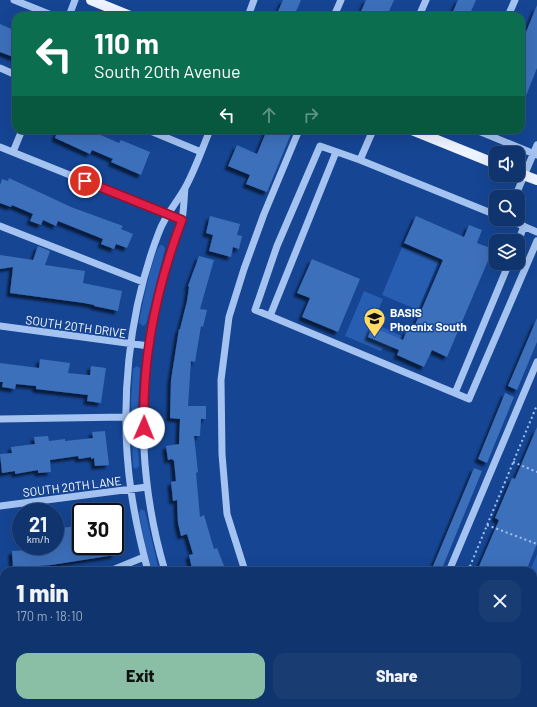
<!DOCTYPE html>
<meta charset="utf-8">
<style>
:root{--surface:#10346e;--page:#193c73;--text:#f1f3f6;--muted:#9caac2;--line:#304f81;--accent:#8abfa5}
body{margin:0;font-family:Barlow,sans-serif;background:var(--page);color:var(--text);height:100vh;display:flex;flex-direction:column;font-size:15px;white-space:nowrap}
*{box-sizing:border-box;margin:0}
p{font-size:13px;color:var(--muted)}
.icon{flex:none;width:22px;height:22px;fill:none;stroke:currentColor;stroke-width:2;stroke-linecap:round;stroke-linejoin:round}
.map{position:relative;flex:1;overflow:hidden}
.side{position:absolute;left:0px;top:567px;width:537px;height:140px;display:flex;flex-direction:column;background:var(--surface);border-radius:12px 12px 0 0;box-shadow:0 4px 16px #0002,0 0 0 1px var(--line)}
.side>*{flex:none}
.guide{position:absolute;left:12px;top:12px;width:513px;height:122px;border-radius:12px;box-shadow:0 4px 16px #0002,0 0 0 1px var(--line);background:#0b6e4f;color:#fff;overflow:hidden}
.controls{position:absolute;left:489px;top:146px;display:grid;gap:8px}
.controls a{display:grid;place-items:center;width:36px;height:36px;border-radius:8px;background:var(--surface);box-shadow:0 4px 16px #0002,0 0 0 1px var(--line);font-size:20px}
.speed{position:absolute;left:12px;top:503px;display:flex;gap:8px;font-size:20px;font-weight:700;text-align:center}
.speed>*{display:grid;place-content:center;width:52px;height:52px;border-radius:50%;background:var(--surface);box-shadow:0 4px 16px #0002,0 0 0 1px var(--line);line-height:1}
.speed small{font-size:10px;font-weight:400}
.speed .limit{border:2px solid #111;border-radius:6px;background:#fff;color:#111}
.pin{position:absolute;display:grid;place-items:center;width:34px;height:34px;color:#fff;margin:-17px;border:2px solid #fff;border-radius:50%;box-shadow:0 1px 4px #0007}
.me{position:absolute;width:44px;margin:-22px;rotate:1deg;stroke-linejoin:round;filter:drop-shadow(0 0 3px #0008)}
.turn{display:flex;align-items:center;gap:14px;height:84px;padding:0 16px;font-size:18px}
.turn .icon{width:52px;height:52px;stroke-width:2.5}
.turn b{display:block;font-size:28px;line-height:34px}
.lanes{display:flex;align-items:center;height:38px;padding:0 16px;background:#0003;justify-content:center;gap:20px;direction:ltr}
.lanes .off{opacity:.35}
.round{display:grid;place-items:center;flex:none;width:42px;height:42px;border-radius:12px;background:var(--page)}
.overview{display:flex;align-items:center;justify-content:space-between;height:68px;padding:0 16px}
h1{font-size:24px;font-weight:800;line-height:30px}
.button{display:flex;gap:8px;margin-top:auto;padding:8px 16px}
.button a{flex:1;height:46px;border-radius:12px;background:var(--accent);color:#111;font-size:16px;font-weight:800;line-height:46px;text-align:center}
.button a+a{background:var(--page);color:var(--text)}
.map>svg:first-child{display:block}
.green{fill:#275eb2}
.building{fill:#3d6fbb;filter:url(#shadow)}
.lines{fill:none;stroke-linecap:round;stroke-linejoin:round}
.path{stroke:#a4c3f1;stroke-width:2;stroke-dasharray:2 3;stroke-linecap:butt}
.minor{stroke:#a4c3f1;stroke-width:7}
.major{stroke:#eef4ff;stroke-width:10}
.route-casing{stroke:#92132f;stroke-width:10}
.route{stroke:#e11d48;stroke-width:7}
.labels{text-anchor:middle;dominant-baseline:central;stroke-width:3;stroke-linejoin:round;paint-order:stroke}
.poi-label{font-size:12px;font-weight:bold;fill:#fff;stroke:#154593;text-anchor:start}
.street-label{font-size:12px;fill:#fff;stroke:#154593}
</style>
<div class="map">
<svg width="537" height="707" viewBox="0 0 537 707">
<defs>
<filter id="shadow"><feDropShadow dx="-3.5" dy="3.5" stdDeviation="1" flood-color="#0009"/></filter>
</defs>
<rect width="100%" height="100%" fill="#154593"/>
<path class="green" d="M160,245l4,1 1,3 -19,75 -3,2 -4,-3c3,-16 12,-65 21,-78z
M402,247l37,13 -21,50 -36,-15z
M364,291l19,8 -10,24 29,13 -5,10 -3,-1 -3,6 -8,-3 -2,3 -36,-15z
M137,366l3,2 -3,56 2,42 -3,3 -3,-2 -2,-68 2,-30z
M141,509l4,2 14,60h-7l-5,-17 -8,-41z
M537,554v53l-4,9v-45h-3z"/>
<path class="building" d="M283,0h18l-7,16h-18z
M366,0h28l-7,16h-28z
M458,0h18l-7,16h-18z
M537,5v63l-15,38 -1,-42 3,-7 -3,-2v-25l5,2z
M0,24l16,7v27l-16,-6z
M58,130h31l30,13 2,-3 29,12 -9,23 -30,-13 2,-3 -21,-9 -2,4 -35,-16z
M267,130h14l10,4 -24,58 -21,-8 4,-9 -22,-9 9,-21 20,9z
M9,178l62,29 52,19 -2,3 12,5 -6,14 -11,-4 -2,5 -13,-5 2,-5 -45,-18 -2,5 -13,-6 -2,5 -11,-4 3,-7 -21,-9 -1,2 -11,-4v-18l2,-6 6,2z
M210,216l30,8 -3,11 5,1 -3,13 -6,-2 -2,10 -22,-6 4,-16 -7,-2z
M416,216l48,21 5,-12 13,5 -5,13 16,6 -46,108 -15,-7 -8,17 -27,-12 2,-5 -31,-13 4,-10 31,13 4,-10 5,2 31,-72 -39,-17z
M38,246l12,5 -5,14 40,6 -2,12 39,8 -4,20 -24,-5v-1l-10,-2 -74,-10 3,-26 -13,2v-14l33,5z
M199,256l15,4 -14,49 7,1 -4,17 -2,-1 -6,36 -4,-1 -3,45h18v13h-5l-1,17h-6l4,36 -2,1 4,44 4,-2 10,34 3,-1 9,23h-31l-1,-3 -2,1 -3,-14 4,-1 -6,-20 -6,2 -3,-13 -1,-23 -4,1 -2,-19 5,-1 -2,-20 -2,-2 -4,1 -2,-14 13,-2 1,-25 -10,-1 1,-38 8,-51h1l7,-28 2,-14 -1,-1z
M312,259l48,20 -22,53 -36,-15 8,-19 -13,-5z
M537,318v24l-20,48 -9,-4z
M40,359l30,4 -2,10 20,2h2l1,-9 15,2 -5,35 -14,-2 1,-6 -52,-6v-3l-20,-2 -1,5 -13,-2 1,-5h-3v-19l39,5z
M505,393l9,4 -27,66 -9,-4z
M537,427v117l-11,27h-49l22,-51 -4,-2 17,-40 3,1z
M105,431l4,34 -14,1 -1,-8 -3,1v-2l-12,2 -1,-3 -28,4 1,12 -13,1v-3l-23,4v-3l-13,2 -2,-19 12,-1 -1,-6 24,-3 -1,-7 14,-1 1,5 16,-2v2l28,-3 -1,-6z
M474,468l8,3 -41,100h-10z
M76,526l2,20h36l1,9 -64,10 -38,3 -1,-17 14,-1 2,-4h27v-6l8,-3 -1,-9z"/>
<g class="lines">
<path class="path" d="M513,462l24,10
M487,525l50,19
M468,571l69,-166
M533,620l4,-9
M533,647l4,2
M434,703l5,4
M491,707l1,-4"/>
<path class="minor" d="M14,0l40,16
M69,16l6,-16
M198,16v-1
M248,16l6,-16
M334,16l7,-16
M419,16l7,-16
M508,16l7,-16
M0,68l16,7
M148,130l53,22
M476,130l61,25
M0,147l182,73
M13,152l9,-22
M336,152l-66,164 -15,-6 22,-64 43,-100 40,14 136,55
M360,160l13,-30
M515,197l22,-52
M507,219l30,13
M0,226l143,56
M518,242l6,-16
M270,316l199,83 68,-158
M0,326l149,20
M455,393l54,-130
M0,419l126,-2
M0,506l147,-19
M110,571l34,-14
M148,571c-7,-26 -13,-53 -17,-80 -12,-85 -3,-179 28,-259 6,-17 17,-28 26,-44 10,-18 17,-39 25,-58
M165,571c-24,-80 -28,-168 -13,-250 5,-25 12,-50 20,-74 3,-9 8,-19 10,-28 2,-10 2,-21 3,-31
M245,571l-18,-57 -5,-60 -1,-74 8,-63 15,-48 20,-55 35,-84
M449,571l88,-209
M0,616l4,-2
M0,695l4,-1
M204,703l3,4
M225,703l3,4
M318,703l4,4
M403,703l4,4
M162,707l10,-4
M391,707l2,-4"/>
<path class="major" d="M91,0l39,16
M412,130l84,34
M518,173l19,7"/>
</g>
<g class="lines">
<defs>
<path id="route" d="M85,181l97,39c-25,66 -40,137 -38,208"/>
</defs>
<use href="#route" class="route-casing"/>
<use href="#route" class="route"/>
</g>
<defs>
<symbol id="school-pin" viewBox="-11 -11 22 30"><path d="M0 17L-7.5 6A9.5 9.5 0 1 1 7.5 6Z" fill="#ffda64" stroke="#154593"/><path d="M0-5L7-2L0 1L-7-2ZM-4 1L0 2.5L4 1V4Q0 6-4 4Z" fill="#111"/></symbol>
</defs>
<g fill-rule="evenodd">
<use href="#school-pin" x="362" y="306" width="25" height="34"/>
</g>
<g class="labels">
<g class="poi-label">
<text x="390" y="312">BASIS<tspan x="390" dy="14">Phoenix South</tspan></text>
</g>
<g class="street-label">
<text transform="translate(76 326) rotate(8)">SOUTH 20TH DRIVE</text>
<text transform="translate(72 486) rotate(-7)">SOUTH 20TH LANE</text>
</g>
</g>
</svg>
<div class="controls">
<a><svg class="icon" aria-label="sound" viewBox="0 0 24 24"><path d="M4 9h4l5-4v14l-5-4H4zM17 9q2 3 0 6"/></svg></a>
<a><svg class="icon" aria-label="search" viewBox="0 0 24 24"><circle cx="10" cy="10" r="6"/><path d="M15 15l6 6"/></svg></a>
<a><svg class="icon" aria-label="layers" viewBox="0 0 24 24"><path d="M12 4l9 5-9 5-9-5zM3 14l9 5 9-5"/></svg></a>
</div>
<div class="speed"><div>21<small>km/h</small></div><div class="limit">30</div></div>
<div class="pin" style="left:85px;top:181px;background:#d93025"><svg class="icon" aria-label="arrive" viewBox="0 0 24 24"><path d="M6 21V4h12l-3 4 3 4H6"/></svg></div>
<svg class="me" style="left:144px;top:428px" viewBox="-20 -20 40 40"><circle r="19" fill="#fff"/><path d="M0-13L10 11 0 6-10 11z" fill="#e11d48"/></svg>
<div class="guide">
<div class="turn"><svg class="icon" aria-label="left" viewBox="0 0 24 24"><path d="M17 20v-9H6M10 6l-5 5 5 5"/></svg><div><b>110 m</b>South 20th Avenue</div></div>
<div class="lanes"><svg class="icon" aria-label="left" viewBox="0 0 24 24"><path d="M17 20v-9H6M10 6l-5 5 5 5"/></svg><svg class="icon off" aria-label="ahead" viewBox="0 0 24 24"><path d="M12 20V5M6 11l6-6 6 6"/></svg><svg class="icon off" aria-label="right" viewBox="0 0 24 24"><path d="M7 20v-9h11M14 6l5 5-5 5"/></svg></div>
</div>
<section class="side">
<div class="overview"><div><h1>1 min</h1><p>170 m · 18:10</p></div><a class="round"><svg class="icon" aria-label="close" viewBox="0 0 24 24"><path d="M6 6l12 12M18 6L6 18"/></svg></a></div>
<div class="button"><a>Exit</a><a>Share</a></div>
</section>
</div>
